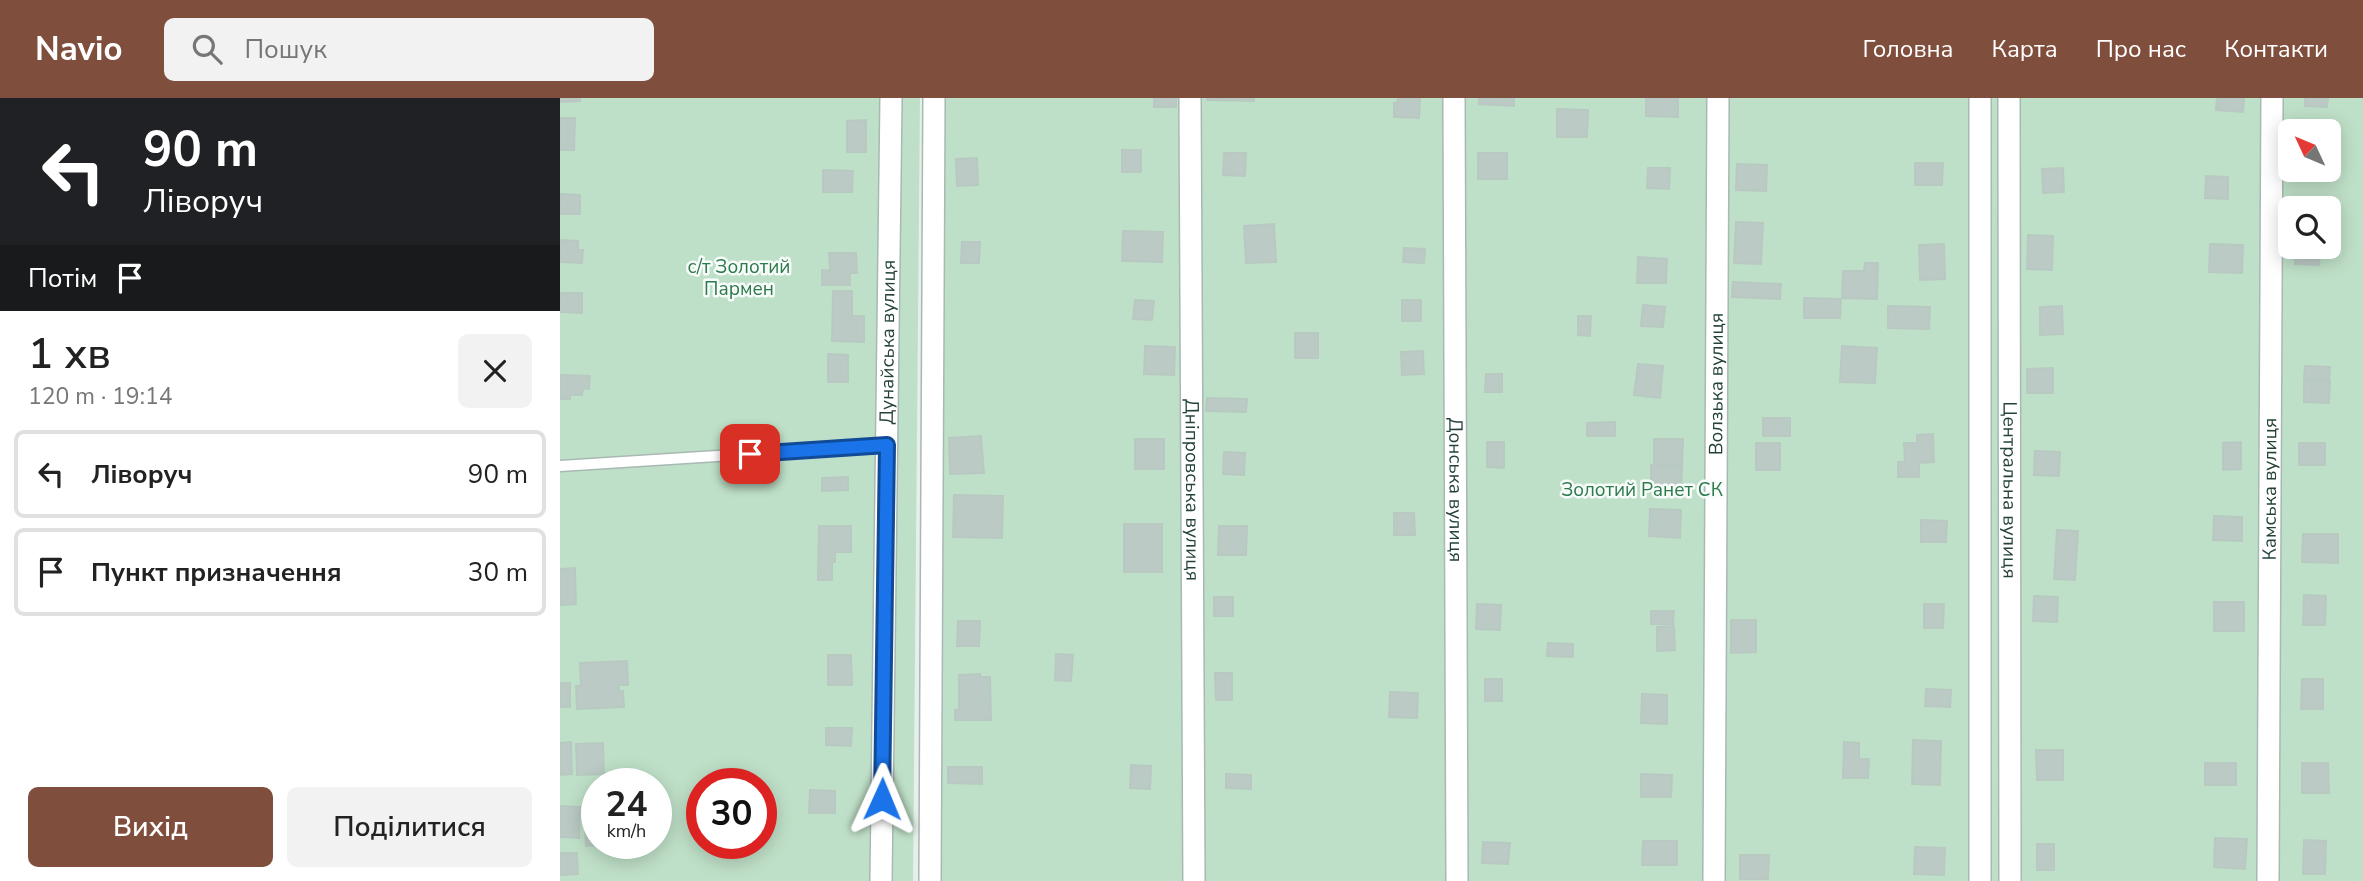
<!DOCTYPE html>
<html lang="uk">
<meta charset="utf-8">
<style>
:root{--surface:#fff;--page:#f2f2f2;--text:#222;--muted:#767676;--line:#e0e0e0;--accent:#804e3d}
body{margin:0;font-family:"Nunito Sans",sans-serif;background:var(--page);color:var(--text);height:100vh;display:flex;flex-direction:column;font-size:26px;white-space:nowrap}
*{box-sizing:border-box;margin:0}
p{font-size:23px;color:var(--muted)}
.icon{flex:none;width:38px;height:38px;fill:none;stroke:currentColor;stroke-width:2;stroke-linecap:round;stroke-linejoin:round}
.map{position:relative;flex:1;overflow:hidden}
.sheet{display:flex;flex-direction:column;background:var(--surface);width:560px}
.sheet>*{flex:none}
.banner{background:#202124;color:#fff;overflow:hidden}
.needle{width:46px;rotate:314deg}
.fabs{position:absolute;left:1718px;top:21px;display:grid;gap:14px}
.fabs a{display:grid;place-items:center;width:63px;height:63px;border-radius:10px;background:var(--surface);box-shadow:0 4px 18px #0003;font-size:35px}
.speed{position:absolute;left:21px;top:670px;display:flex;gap:14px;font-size:35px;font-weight:700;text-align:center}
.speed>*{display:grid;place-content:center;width:91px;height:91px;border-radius:50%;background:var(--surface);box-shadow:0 4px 18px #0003;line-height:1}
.speed small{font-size:18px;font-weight:400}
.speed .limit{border:10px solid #d22;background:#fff;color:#111}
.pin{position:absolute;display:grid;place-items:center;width:60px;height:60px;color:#fff;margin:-30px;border-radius:14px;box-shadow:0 4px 10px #0006}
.me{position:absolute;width:77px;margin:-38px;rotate:1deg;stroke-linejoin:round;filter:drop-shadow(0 0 5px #0008)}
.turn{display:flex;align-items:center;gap:24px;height:147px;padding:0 28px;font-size:32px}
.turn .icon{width:91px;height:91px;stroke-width:2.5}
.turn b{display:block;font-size:49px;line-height:60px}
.then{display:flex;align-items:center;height:66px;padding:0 28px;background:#0003;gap:14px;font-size:26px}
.round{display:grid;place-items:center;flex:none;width:74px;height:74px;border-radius:10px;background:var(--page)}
.overview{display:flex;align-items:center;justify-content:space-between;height:119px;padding:0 28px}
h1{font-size:42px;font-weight:600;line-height:52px}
.button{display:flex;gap:14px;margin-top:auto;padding:14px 28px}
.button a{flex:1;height:80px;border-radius:10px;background:var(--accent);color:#fff;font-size:28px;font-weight:600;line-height:80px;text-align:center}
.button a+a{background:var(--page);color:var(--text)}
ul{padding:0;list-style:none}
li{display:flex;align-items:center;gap:21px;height:88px;margin:0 14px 10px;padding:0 14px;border:4px solid var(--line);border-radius:10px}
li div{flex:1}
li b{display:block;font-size:26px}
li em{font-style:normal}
header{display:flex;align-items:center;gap:42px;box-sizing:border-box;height:98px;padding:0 35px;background:var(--accent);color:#fff}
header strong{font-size:33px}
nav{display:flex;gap:38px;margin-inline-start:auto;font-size:24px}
.search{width:490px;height:63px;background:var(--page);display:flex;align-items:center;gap:18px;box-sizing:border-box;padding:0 24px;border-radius:10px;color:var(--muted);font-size:26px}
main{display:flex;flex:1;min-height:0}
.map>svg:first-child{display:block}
.green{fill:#bfe0c8;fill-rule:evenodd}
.building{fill:#bbcac4;stroke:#b8c9c2;stroke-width:2}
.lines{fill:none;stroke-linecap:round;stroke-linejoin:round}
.service-casing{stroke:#a8b8b2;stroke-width:13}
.minor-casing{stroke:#a8b8b2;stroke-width:24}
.service{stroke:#fff;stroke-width:10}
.minor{stroke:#fff;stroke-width:21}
.route-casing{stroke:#114b97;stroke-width:18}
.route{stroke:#1a73e8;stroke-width:12}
.labels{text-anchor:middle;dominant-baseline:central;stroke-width:5;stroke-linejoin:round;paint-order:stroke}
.park-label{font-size:19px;fill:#2d7a4b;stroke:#f7fbf9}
.street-label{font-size:19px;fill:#24423a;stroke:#f7fbf9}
</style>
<header>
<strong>Navio</strong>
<div class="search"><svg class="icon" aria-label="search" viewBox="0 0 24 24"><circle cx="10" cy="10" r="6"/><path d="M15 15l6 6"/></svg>Пошук</div>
<nav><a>Головна</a><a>Карта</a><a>Про нас</a><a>Контакти</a></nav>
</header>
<main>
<section class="sheet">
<div class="banner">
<div class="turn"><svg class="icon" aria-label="left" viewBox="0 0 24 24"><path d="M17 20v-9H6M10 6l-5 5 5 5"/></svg><div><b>90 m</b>Ліворуч</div></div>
<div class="then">Потім<svg class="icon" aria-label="arrive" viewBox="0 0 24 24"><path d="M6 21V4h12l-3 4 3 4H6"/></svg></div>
</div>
<div class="overview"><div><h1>1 хв</h1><p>120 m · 19:14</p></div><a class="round"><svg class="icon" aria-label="close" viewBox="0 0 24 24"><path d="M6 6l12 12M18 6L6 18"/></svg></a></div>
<ul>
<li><svg class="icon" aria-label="left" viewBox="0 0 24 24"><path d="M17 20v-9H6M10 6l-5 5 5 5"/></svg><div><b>Ліворуч</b></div><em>90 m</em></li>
<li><svg class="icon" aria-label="arrive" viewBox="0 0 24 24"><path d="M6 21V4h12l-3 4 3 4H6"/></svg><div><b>Пункт призначення</b></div><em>30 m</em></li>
</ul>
<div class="button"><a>Вихід</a><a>Поділитися</a></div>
</section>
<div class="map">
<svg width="1803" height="783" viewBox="0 0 1803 783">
<rect width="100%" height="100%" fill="#e6efeb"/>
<path class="green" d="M0,0h360l-7,783h-353zM37,686h59v60h-59zM142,686h59v60h-59z
M365,0h1438v783h-1443zM1731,33h38v39h-38zM1731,110h38v39h-38z"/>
<path class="building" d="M0,0h20v3l-20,1z
M594,0h22v9h-22z
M647,0h47v3l-47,-1z
M838,0h22l-1,20 -25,-1v-14h3z
M919,0h35v8l-35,-2z
M1086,0h32v19l-32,-1z
M1657,0h27l-1,14 -27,-2z
M1745,0h23l-1,9 -22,-1z
M997,11l31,1 -1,27h-30z
M0,20h15l-1,32h-14z
M306,22v32h-19v-31z
M562,52h19v22h-19z
M664,55h22l-1,23 -22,-1z
M918,55h29v26h-29z
M417,60l1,27 -21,1 -1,-27z
M1355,65h28l-1,22h-27z
M1177,66l30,1 -1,26 -30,-1z
M1088,70h22l-1,21 -22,-1z
M1503,70l1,24 -21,1 -1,-24z
M263,72l30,1 -1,21h-29z
M1646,78l22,1v22l-23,-1z
M0,96l20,1v19h-20z
M1176,124l27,1 -2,41 -27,-1z
M714,126l2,38 -30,1 -2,-37z
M563,133l40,1 -1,30 -40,-1z
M1468,137l25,1 -1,34 -25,-1z
M0,142l18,1v9h5l-1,13 -22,-1z
M402,144h18l-1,21h-18z
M1384,146l1,35 -25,1 -1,-35z
M1650,146l33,1 -1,28 -33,-1z
M1738,149h14v4h8l-1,14 -24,-1 1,-14h2z
M844,150l21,1 -1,14 -21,-1z
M269,155h27l1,20h-7v12h-28v-15l8,1z
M1078,159l29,2 -1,24h-29z
M1305,165h13l-1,36 -35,-1 1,-27h21z
M1173,184l48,2 -1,15 -48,-2z
M273,193h19v25h12v26l-32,-1z
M0,195h22v20l-22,-1z
M1244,200l37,1 -1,19h-36z
M575,202l19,1 -2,19 -19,-1z
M842,202h19v21h-19z
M1083,207l22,2 -2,20 -22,-1z
M1328,208l42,1 -1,22 -41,-1z
M1502,208l1,28 -23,1v-28z
M1018,218h13l-1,20 -12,-1z
M735,235h23v25h-23z
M585,248l30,1 -1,28 -30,-1z
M1282,248l35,2 -2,35 -35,-1z
M863,253l1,23 -22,1 -1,-23z
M268,256l20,1v27h-20z
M1078,266l25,2 -3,32 -26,-3z
M1745,268l25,1 -1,14 -25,-2z
M1493,270v25h-26v-24z
M926,276h16v18h-17z
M0,277l30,1 -1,13 -6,-1 -1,7h-12v4h-10z
M1744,282l26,1 -1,22 -25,-1z
M647,300l40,1 -1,13 -40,-1z
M1203,320h27v18h-27z
M1055,324v14h-28v-13z
M1373,336l1,28 -15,1v14h-21v-15h7l-1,-19h13v-8z
M421,338l3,37 -34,1 -1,-36z
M575,341h29v30h-29z
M1094,341h29l-1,26h-28z
M927,344h17v26l-17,-1z
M1681,344v27l-18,1v-27z
M1196,345h24v27h-24z
M1739,345h26v22h-26z
M1475,353l25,1 -1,24 -25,-1z
M664,354l21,1 -1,22 -21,-1z
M1091,367l31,1 -1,28 -30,-1z
M288,379v13l-26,1v-13z
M394,397l49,1 -1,42 -49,-1z
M1090,411l31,1 -1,28 -31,-2z
M834,415h20l1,22h-21z
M1654,418l28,1v24l-29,-1z
M1361,422l26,1 -1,21h-25z
M564,426h38v48h-38z
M259,428h32v26h-16v10h-3v18h-14z
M659,428h28l-1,29h-28z
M1497,432l21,1 -3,49 -21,-1z
M1743,436h35v29l-36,-1z
M15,470l1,36 -16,1v-36z
M1744,497l22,1 -1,29h-22z
M1474,498l24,1 -1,25 -24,-1z
M654,499h19v19h-19z
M1654,504h30v29h-30z
M917,506l24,1 -1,25 -24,-1z
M1364,506h20l-1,24h-19z
M1091,513h23l-1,13h-22z
M1171,522h25v32l-25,1z
M398,523h22l-1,25h-22z
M1114,528l1,24 -18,1v-24z
M988,545l25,1v13l-26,-1z
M496,556l17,1 -2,26 -16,-1z
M268,557h23l1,30h-24z
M67,563l1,24h-9v6h4l1,16 -47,2 -1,-23h5l-1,-23z
M655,575h17v27h-16z
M420,576v3h10l1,43h-36v-10h4v-35z
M925,581h17v22h-17z
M1742,581h21v30h-22z
M0,585h10v24h-10z
M1366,591l25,1 -1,17 -25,-1z
M830,594l28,1 -1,25 -28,-1z
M1082,596l25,1v29l-26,-1z
M266,630h26l-1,18 -25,-1z
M1353,642l28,1 -1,44 -28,-1z
M11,644l1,32 -12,1v-32z
M1284,644l15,1v16h10l-1,19h-25z
M43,645l1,31 -27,1 -1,-31z
M1476,652h27v30h-26z
M1645,665h31v22h-31z
M1742,665h26l1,30h-27z
M571,667l20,1 -1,23 -20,-1z
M388,669h34v17l-34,-1z
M666,676l25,1v14l-25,-1z
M1081,676l31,1 -1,22h-30z
M250,692l25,1v22h-26z
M0,708l20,1 -1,31 -19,-1z
M37,728v18l3,1 -14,1 -1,-19z
M1655,740l32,1 -2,30 -31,-2z
M1744,742l22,1 -1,33h-22z
M1083,743h34v24h-35z
M923,744l27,1 -2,21 -26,-1z
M1477,746h17v26h-17z
M1355,749l30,1 -1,27 -30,-1z
M0,755h17l1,21 -18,1z
M1180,757h29l-1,24h-28z"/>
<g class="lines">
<defs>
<path id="service" d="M0,368l327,-21"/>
<g id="minor">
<path id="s1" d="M630,0l4,783"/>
<path id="s2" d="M894,0l3,783"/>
<path id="s3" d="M1449,0l1,783"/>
<path id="s4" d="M321,783l10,-783"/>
<path d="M370,783l4,-783"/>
<path id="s5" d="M1154,783l4,-783"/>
<path d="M1420,783v-783"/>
<path id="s6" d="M1708,783l4,-783"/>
</g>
</defs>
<use href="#service" class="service-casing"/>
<use href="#minor" class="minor-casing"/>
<use href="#service" class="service"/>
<use href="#minor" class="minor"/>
</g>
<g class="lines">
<defs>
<path id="route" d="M190,356l137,-9 -5,354"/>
</defs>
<use href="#route" class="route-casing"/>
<use href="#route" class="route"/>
</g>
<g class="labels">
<g class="park-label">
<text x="179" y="169">с/т Золотий<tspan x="179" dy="22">Пармен</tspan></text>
<text x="1082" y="392">Золотий Ранет СК</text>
</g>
<g class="street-label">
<text stroke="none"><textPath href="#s4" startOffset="539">Дунайська вулиця</textPath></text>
<text stroke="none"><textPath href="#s5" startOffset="497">Волзька вулиця</textPath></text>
<text stroke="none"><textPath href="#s1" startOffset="392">Дніпровська вулиця</textPath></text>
<text stroke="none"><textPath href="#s2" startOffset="392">Донська вулиця</textPath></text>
<text stroke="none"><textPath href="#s3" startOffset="392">Центральна вулиця</textPath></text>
<text stroke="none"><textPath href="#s6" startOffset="392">Камська вулиця</textPath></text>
</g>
</g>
</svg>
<div class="fabs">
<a><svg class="needle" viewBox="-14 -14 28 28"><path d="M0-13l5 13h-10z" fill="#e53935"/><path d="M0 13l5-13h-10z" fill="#767676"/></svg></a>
<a><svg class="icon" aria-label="search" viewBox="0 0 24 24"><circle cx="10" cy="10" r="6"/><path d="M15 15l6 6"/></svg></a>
</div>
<div class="speed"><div>24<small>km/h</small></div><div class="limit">30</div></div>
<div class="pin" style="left:190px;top:356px;background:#d93025"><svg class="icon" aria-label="arrive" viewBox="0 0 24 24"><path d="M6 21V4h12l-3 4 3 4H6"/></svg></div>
<svg class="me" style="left:322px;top:701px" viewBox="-20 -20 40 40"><path d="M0-17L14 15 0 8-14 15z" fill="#1a73e8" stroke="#fff" stroke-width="4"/></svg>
</div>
</main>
